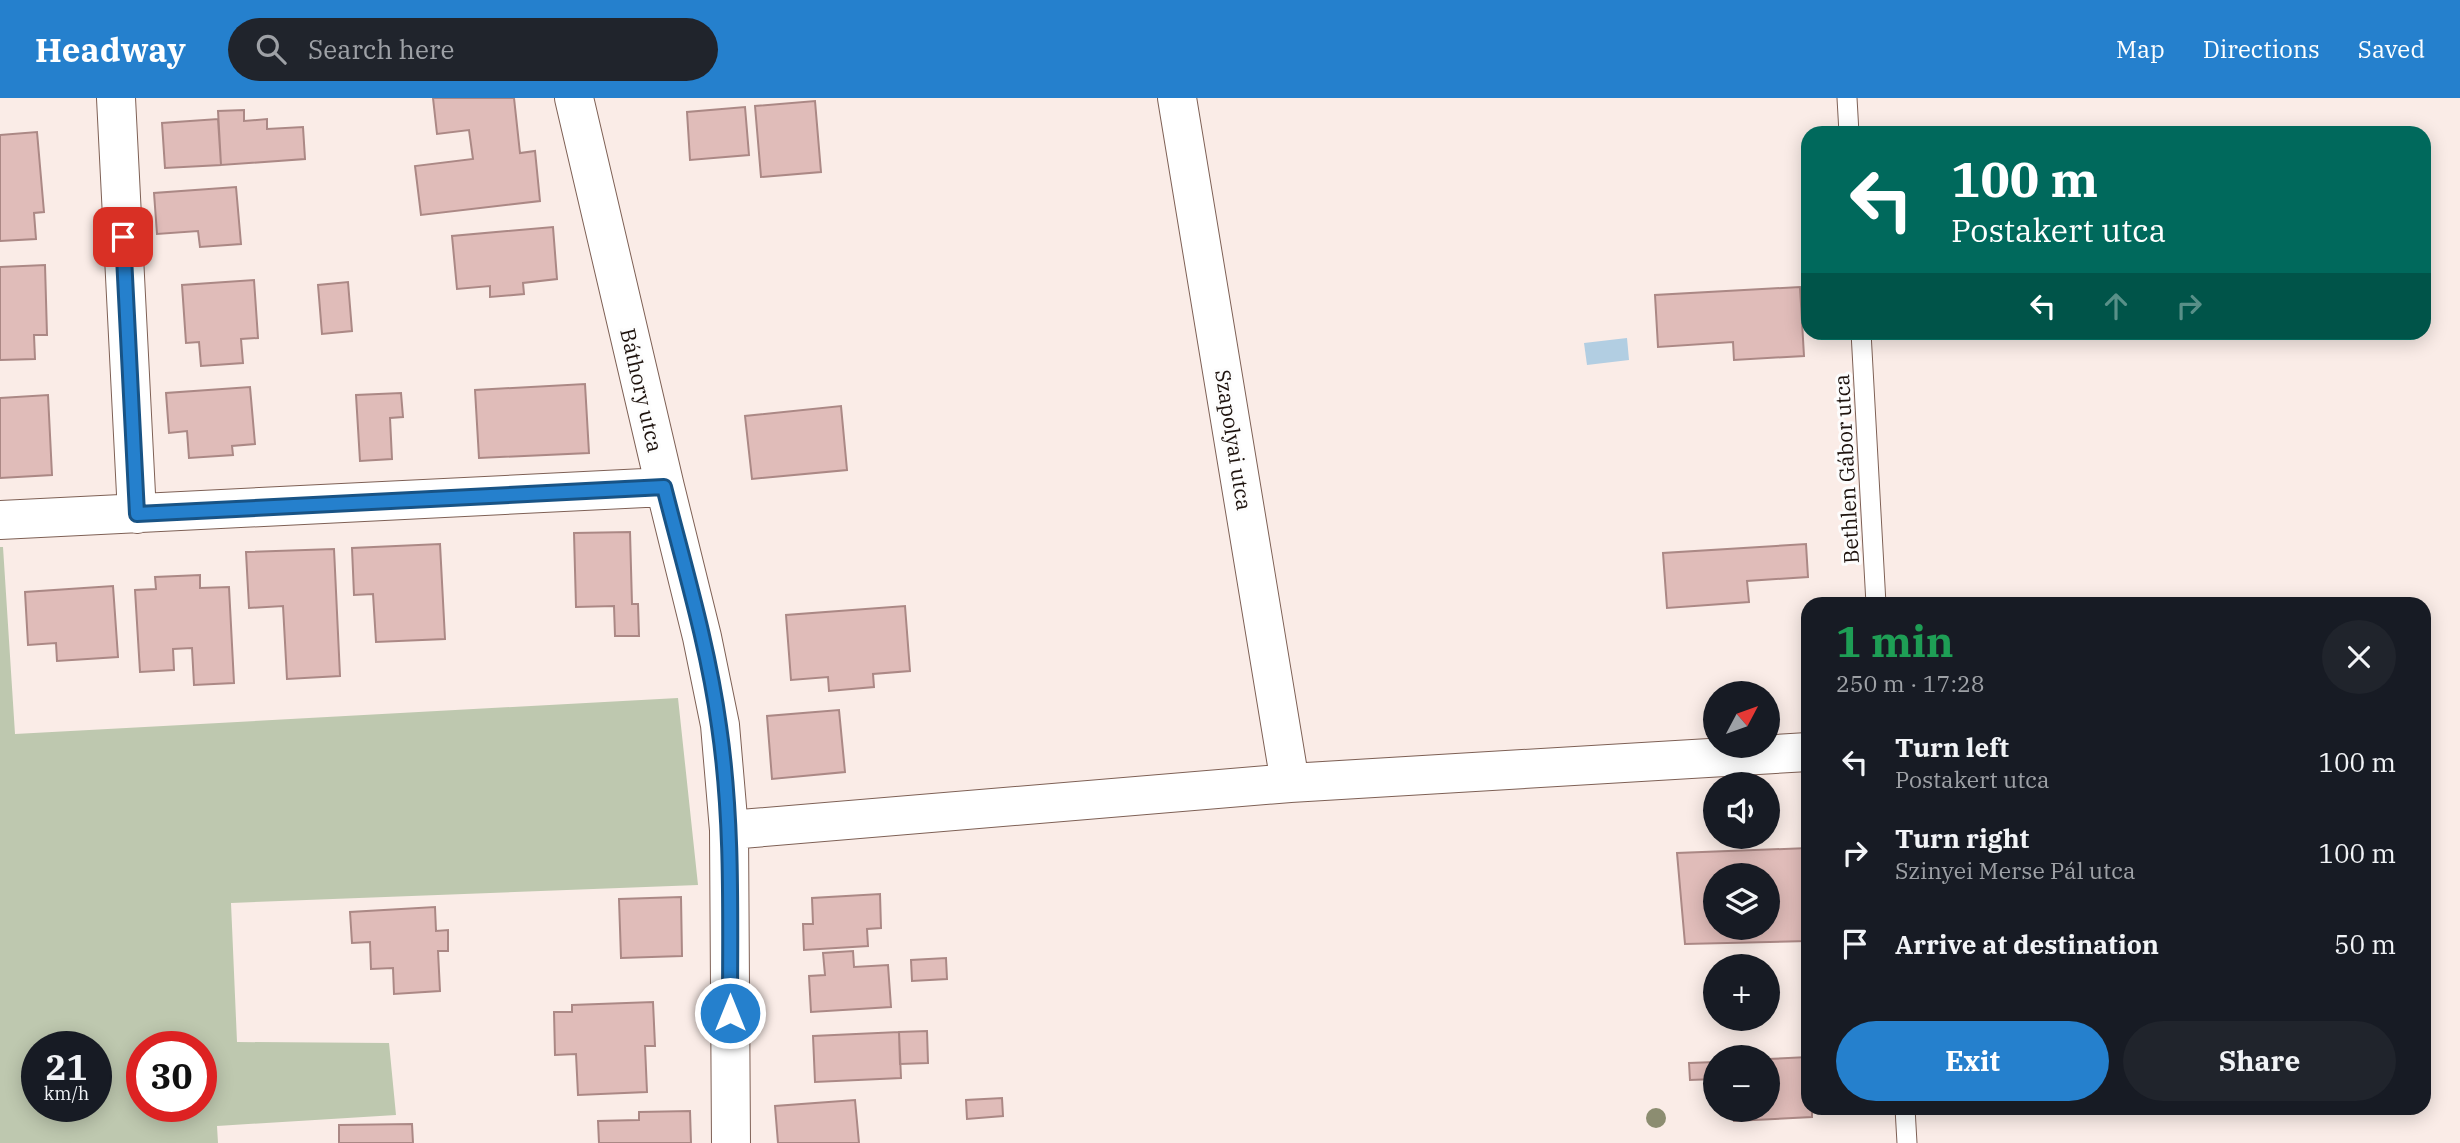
<!DOCTYPE html>
<meta charset="utf-8">
<style>
:root{--surface:#171b24;--page:#20242c;--text:#f1f3f6;--muted:#9ea1a6;--accent:#2580cd}
body{margin:0;font-family:"IBM Plex Serif",serif;background:var(--page);color:var(--text);height:100vh;display:flex;flex-direction:column;font-size:26px;white-space:nowrap}
*{box-sizing:border-box;margin:0}
p{font-size:23px;color:var(--muted)}
.icon{flex:none;width:38px;height:38px;fill:none;stroke:currentColor;stroke-width:2;stroke-linecap:round;stroke-linejoin:round}
.map{position:relative;flex:1;overflow:hidden}
.drawer{position:absolute;left:1801px;top:499px;width:630px;height:518px;display:flex;flex-direction:column;background:var(--surface);border-radius:21px;box-shadow:0 4px 18px #0003}
.drawer>*{flex:none}
.top-card{position:absolute;left:1801px;top:28px;width:630px;height:214px;border-radius:21px;box-shadow:0 4px 18px #0003;background:#00695c;color:#fff;overflow:hidden}
.needle{width:46px;rotate:49deg}
.buttons{position:absolute;left:1703px;top:583px;display:grid;gap:14px}
.buttons a{display:grid;place-items:center;width:77px;height:77px;border-radius:50%;background:var(--surface);box-shadow:0 4px 18px #0003;font-size:35px}
.speed{position:absolute;left:21px;top:933px;display:flex;gap:14px;font-size:35px;font-weight:700;text-align:center}
.speed>*{display:grid;place-content:center;width:91px;height:91px;border-radius:50%;background:var(--surface);box-shadow:0 4px 18px #0003;line-height:1}
.speed small{font-size:18px;font-weight:400}
.speed .limit{border:10px solid #d22;background:#fff;color:#111}
.pin{position:absolute;display:grid;place-items:center;width:60px;height:60px;color:#fff;margin:-30px;border-radius:14px;box-shadow:0 4px 10px #0006}
.me{position:absolute;width:77px;margin:-38px;rotate:0deg;stroke-linejoin:round;filter:drop-shadow(0 0 5px #0008)}
.turn{display:flex;align-items:center;gap:24px;height:147px;padding:0 35px;font-size:32px}
.turn .icon{width:91px;height:91px;stroke-width:2.5}
.turn b{display:block;font-size:49px;line-height:60px}
.lanes{display:flex;align-items:center;height:66px;padding:0 35px;background:#0003;justify-content:center;gap:35px;direction:ltr}
.lanes .off{opacity:.35}
.round{display:grid;place-items:center;flex:none;width:74px;height:74px;border-radius:37px;background:var(--page)}
.overview{display:flex;align-items:center;justify-content:space-between;height:119px;padding:0 35px}
h1{font-size:42px;font-weight:800;line-height:52px;color:#1e9e55}
.action{display:flex;gap:14px;margin-top:auto;padding:14px 35px}
.action a{flex:1;height:80px;border-radius:42px;background:var(--accent);color:#fff;font-size:28px;font-weight:800;line-height:80px;text-align:center}
.action a+a{background:var(--page);color:var(--text)}
ul{padding:0;list-style:none}
li{display:flex;align-items:center;gap:21px;height:91px;padding:0 35px}
li div{flex:1}
li b{display:block;font-size:26px}
li em{font-style:normal}
header{display:flex;align-items:center;gap:42px;box-sizing:border-box;height:98px;padding:0 35px;background:var(--accent);color:#fff}
header strong{font-size:33px}
nav{display:flex;gap:38px;margin-inline-start:auto;font-size:24px}
.search{width:490px;height:63px;background:var(--page);display:flex;align-items:center;gap:18px;box-sizing:border-box;padding:0 24px;border-radius:38px;color:var(--muted);font-size:26px}
.map>svg:first-child{display:block}
.green{fill:#bec8af;fill-rule:evenodd}
.water{fill:#b2cee2}
.building{fill:#e0bcb9;stroke:#ab8885;stroke-width:2;fill-rule:evenodd}
.lines{fill:none;stroke-linecap:round;stroke-linejoin:round}
.lane-casing{stroke:#7e6055;stroke-width:21}
.street-casing{stroke:#7e6055;stroke-width:40}
.lane{stroke:#fff;stroke-width:19}
.street{stroke:#fff;stroke-width:38}
.tree{fill:#8c8d71}
.route-casing{stroke:#185385;stroke-width:18}
.route{stroke:#2580cd;stroke-width:12}
.labels{text-anchor:middle;dominant-baseline:central;stroke-width:6;stroke-linejoin:round;paint-order:stroke}
.street-label{font-size:21px;fill:#1d120d;stroke:#fdfdfd}
</style>
<header>
<strong>Headway</strong>
<div class="search"><svg class="icon" aria-label="search" viewBox="0 0 24 24"><circle cx="10" cy="10" r="6"/><path d="M15 15l6 6"/></svg>Search here</div>
<nav><a>Map</a><a>Directions</a><a>Saved</a></nav>
</header>
<div class="map">
<svg width="2460" height="1045" viewBox="0 0 2460 1045">
<rect width="100%" height="100%" fill="#faece7"/>
<path class="green" d="M0,449h3l12,187 663,-36 20,187 -467,18 6,139 152,1 7,72 -179,11 1,17h-218zM37,948h59v60h-59zM201,948v60h-59v-60z"/>
<path class="water" d="M1627,240l2,22 -42,5 -3,-22z"/>
<path class="building" d="M433,0h81l6,55 15,-2 5,50 -119,14 -6,-49 58,-7 -4,-29 -32,4z
M815,3l6,71 -60,5 -6,-71z
M745,9l4,48 -59,5 -3,-48z
M244,12v11l23,-2v10l36,-2 2,32 -84,6 -3,-54z
M218,21l3,46 -56,3 -3,-45z
M37,34l7,80 -10,1 2,26 -36,2v-106z
M236,89l5,57 -41,3 -2,-16 -41,3 -3,-41z
M553,129l4,52 -34,4 1,11 -34,3v-11l-33,3 -5,-53z
M45,167l2,70h-13l1,24 -35,1v-93z
M254,182l4,58 -17,1 2,24 -42,3 -2,-24 -13,1 -4,-58z
M348,184l4,49 -30,3 -4,-49z
M1800,189l4,69 -70,4 -1,-18 -75,5 -3,-52z
M585,286l4,69 -110,5 -4,-68z
M250,289l5,57 -23,2 1,9 -44,3 -2,-27 -18,2 -3,-40z
M401,295l2,24 -13,1 2,41 -32,2 -4,-66z
M48,297l4,80 -52,3v-80z
M841,308l6,64 -95,9 -7,-63z
M630,434l2,72h6l1,32h-24l-1,-30 -38,1 -2,-74z
M440,446l5,95 -69,3 -3,-48 -19,1 -2,-47z
M1806,446l2,33 -61,4 2,21 -82,6 -4,-55z
M334,451l6,127 -53,3 -4,-73 -34,2 -3,-56z
M200,477v13l29,-1 5,96 -40,2 -2,-37 -19,1 1,21 -34,2 -5,-82 21,-1 -1,-12z
M113,488l5,71 -61,4 -1,-18 -28,2 -3,-53z
M905,508l5,65 -37,3 1,13 -45,4 -1,-14 -37,3 -5,-65z
M839,612l6,62 -73,7 -5,-63z
M1808,750v93l-123,3 -8,-91zM1715,777h53v53h-53z
M880,796l1,34 -14,1 1,17 -64,4 -1,-26h10l-1,-26z
M681,799l1,59 -61,2 -2,-59z
M435,809l1,24 12,-1v21h-10l2,40 -46,3 -1,-26 -22,1 -1,-27 -18,1 -2,-31z
M853,853l1,16 34,-2 3,42 -80,5 -2,-36 16,-1 -2,-22z
M946,860l1,21 -35,2 -1,-21z
M653,904l2,44h-10l2,46 -69,3 -2,-41 -21,1 -1,-43h18v-7z
M927,933l1,32 -28,1 -1,-32z
M899,934l2,46 -86,4 -2,-46z
M1808,959v51h10h-6v9l-78,4 -1,-11h35v-51z
M1715,964v17l-25,1 -1,-17z
M1002,1000l1,18 -36,3 -1,-19z
M855,1002l4,43h-81l-3,-37z
M690,1013l1,32h-92l-1,-22 41,-1v-8z
M412,1026l1,19h-74v-18z"/>
<g class="lines">
<defs>
<path id="lane" d="M1847,0l2,35
M1861,234l15,272
M1905,1010l2,35"/>
<path id="street" d="M116,0l21,416
M574,0l91,389 37,150 18,88 9,105 2,313
M1177,0l113,685
M0,422l665,-33
M729,732l561,-47 518,-31"/>
</defs>
<use href="#lane" class="lane-casing"/>
<use href="#street" class="street-casing"/>
<use href="#lane" class="lane"/>
<use href="#street" class="street"/>
</g>
<circle class="tree" cx="1656" cy="1020" r="10"/>
<g class="lines">
<defs>
<path id="route" d="M123,139l14,277 527,-27c20,79 44,158 55,239 14,95 11,191 11,287"/>
</defs>
<use href="#route" class="route-casing"/>
<use href="#route" class="route"/>
</g>
<g class="labels">
<g class="street-label">
<text transform="translate(642 292) rotate(77)">Báthory utca</text>
<text transform="translate(1234 342) rotate(81)">Szapolyai utca</text>
<text transform="translate(1846 371) rotate(-93)">Bethlen Gábor utca</text>
</g>
</g>
</svg>
<div class="buttons">
<a><svg class="needle" viewBox="-14 -14 28 28"><path d="M0-13l5 13h-10z" fill="#e53935"/><path d="M0 13l5-13h-10z" fill="#9ea1a6"/></svg></a>
<a><svg class="icon" aria-label="sound" viewBox="0 0 24 24"><path d="M4 9h4l5-4v14l-5-4H4zM17 9q2 3 0 6"/></svg></a>
<a><svg class="icon" aria-label="layers" viewBox="0 0 24 24"><path d="M12 4l9 5-9 5-9-5zM3 14l9 5 9-5"/></svg></a>
<a>+</a>
<a>−</a>
</div>
<div class="speed"><div>21<small>km/h</small></div><div class="limit">30</div></div>
<div class="pin" style="left:123px;top:139px;background:#d93025"><svg class="icon" aria-label="arrive" viewBox="0 0 24 24"><path d="M6 21V4h12l-3 4 3 4H6"/></svg></div>
<svg class="me" style="left:730px;top:915px" viewBox="-20 -20 40 40"><circle r="17" fill="#2580cd" stroke="#fff" stroke-width="3"/><path d="M0-11L8 9 0 5-8 9z" fill="#fff"/></svg>
<div class="top-card">
<div class="turn"><svg class="icon" aria-label="left" viewBox="0 0 24 24"><path d="M17 20v-9H6M10 6l-5 5 5 5"/></svg><div><b>100 m</b>Postakert utca</div></div>
<div class="lanes"><svg class="icon" aria-label="left" viewBox="0 0 24 24"><path d="M17 20v-9H6M10 6l-5 5 5 5"/></svg><svg class="icon off" aria-label="ahead" viewBox="0 0 24 24"><path d="M12 20V5M6 11l6-6 6 6"/></svg><svg class="icon off" aria-label="right" viewBox="0 0 24 24"><path d="M7 20v-9h11M14 6l5 5-5 5"/></svg></div>
</div>
<section class="drawer">
<div class="overview"><div><h1>1 min</h1><p>250 m · 17:28</p></div><a class="round"><svg class="icon" aria-label="close" viewBox="0 0 24 24"><path d="M6 6l12 12M18 6L6 18"/></svg></a></div>
<ul>
<li><svg class="icon" aria-label="left" viewBox="0 0 24 24"><path d="M17 20v-9H6M10 6l-5 5 5 5"/></svg><div><b>Turn left</b><p>Postakert utca</p></div><em>100 m</em></li>
<li><svg class="icon" aria-label="right" viewBox="0 0 24 24"><path d="M7 20v-9h11M14 6l5 5-5 5"/></svg><div><b>Turn right</b><p>Szinyei Merse Pál utca</p></div><em>100 m</em></li>
<li><svg class="icon" aria-label="arrive" viewBox="0 0 24 24"><path d="M6 21V4h12l-3 4 3 4H6"/></svg><div><b>Arrive at destination</b></div><em>50 m</em></li>
</ul>
<div class="action"><a>Exit</a><a>Share</a></div>
</section>
</div>
